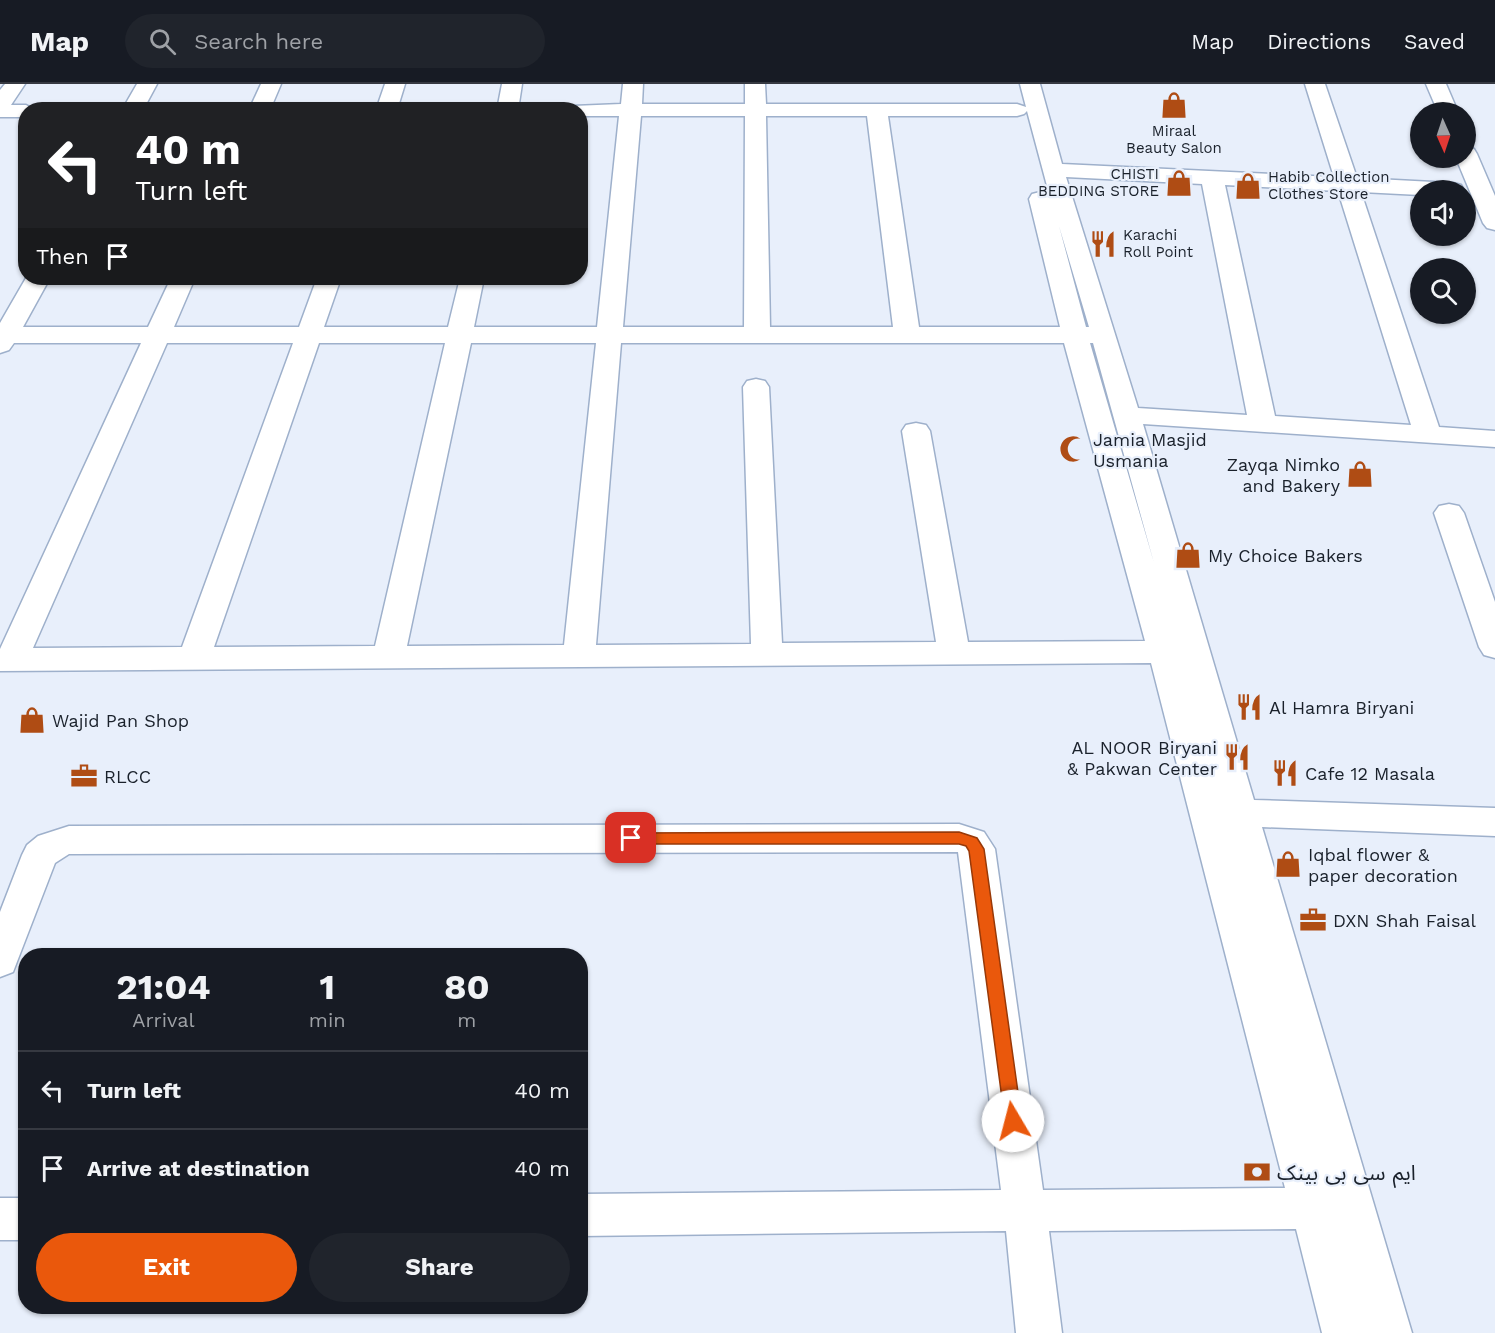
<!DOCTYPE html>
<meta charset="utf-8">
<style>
:root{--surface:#171b24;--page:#20242c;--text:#f1f3f6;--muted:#9ea1a6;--line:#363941;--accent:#ea580c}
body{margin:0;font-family:"Work Sans","Noto Sans Arabic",sans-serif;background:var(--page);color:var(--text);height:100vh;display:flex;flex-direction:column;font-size:22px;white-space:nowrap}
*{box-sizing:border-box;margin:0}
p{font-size:20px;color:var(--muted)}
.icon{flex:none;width:33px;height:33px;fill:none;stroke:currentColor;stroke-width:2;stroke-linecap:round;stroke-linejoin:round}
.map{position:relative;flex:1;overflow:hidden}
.drawer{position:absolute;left:18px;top:864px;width:570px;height:366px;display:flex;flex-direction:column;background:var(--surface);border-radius:24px;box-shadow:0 2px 4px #0004}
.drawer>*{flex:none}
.top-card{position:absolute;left:18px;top:18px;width:570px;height:183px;border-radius:24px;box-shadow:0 2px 4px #0004;background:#202124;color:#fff;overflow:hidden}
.needle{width:39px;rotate:177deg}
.controls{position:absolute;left:1410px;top:18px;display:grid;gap:12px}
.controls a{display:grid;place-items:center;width:66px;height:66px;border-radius:50%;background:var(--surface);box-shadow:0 2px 4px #0004;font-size:30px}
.pin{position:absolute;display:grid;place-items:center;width:51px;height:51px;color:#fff;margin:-26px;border-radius:12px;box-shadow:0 3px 9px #0006}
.me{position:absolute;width:66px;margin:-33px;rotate:352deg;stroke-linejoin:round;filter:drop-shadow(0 0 4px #0008)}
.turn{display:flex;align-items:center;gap:21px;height:126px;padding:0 18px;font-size:27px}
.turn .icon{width:78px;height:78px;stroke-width:2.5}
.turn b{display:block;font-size:42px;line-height:51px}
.then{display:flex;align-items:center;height:57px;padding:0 18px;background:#0003;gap:12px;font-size:22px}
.eta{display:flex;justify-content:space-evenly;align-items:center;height:102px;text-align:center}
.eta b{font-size:36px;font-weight:700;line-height:42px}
.cta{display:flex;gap:12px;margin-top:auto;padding:12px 18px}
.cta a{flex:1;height:69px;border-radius:36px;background:var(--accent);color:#fff;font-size:24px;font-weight:700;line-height:69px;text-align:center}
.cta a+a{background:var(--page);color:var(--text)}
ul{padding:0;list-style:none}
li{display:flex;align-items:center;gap:18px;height:78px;padding:0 18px;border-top:2px solid var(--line)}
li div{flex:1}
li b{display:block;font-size:22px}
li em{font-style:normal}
header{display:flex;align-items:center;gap:36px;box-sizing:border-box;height:84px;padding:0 30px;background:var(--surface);border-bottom:2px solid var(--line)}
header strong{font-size:28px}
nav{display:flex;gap:33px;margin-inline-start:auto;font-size:21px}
.search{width:420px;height:54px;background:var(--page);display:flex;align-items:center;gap:15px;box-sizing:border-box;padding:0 21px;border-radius:33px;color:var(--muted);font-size:22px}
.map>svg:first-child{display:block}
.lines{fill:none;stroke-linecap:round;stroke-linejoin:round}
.minor-casing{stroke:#9eb0cb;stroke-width:3}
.minor{fill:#fff;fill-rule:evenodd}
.route{fill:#ea580c;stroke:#983908;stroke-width:1.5}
.labels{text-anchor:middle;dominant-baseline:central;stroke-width:4.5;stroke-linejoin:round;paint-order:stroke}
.far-poi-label{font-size:15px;fill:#1a212b;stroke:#e8effb;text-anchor:start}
.poi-label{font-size:18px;fill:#1a212b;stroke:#e8effb;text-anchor:start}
.near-poi-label{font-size:21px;fill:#1a212b;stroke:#e8effb;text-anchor:start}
</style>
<header>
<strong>Map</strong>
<div class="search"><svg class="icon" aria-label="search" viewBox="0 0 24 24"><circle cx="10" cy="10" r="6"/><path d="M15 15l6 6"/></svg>Search here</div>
<nav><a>Map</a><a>Directions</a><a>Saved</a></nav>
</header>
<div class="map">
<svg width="1495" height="1249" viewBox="0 0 1495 1249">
<rect width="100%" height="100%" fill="#e8effb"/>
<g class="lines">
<defs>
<path id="minor" d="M5,0h20l-14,21h15l9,5h-9v7h-26v-27z
M137,0h20l-14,26h-21z
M261,0h20l-11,26h-21z
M385,0h20l-8,26h-21z
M502,0h20l-4,26h-21z
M623,0h20l-1,20h103v-20h20l1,20h251l9,3 -6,-23h20l22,80 272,13 -29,-93h20l32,94 96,5 8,2 3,5h-44v5l-59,-3 78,235 56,4v16l-352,-23 111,376 241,8v28l-233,-9 150,506h-90l-26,-104 -247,2 13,102h-46l-10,-102 -426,5v-42l421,-4 -43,-338 -889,2 -14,9 -42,109 -13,5v-65l22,-57 5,-10 11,-9 31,-10 890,-2 25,8 11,17 48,341 242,-2 -134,-525 -1151,8v-22l141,-306h-127l-5,7 -9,3v-30l26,-45h24l-27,49h125l23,-49h24l-21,49h125l18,-49h24l-17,49h124l12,-49h24l-10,49h123l22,-211h-39v-6h-10l3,-4 48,-2zM1027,27l23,86 -10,-5 -8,2 -3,5 31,128h-141l-31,-211h129l7,-2zM641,32h104l-1,211h-121zM766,32h101l26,211h-123zM1066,93l136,7 45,231 -109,-7zM1225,101l113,6 73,234 -136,-9zM1059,142l30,101h-3zM167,259h126l-111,304 -149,1zM319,259h126l-70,303 -161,1zM471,259h125l-32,302 -157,1zM621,259h443l81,298 -177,1 -38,-211 -4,-6 -10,-2 -10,2 -4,6 34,211 -154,1 -13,-256 -4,-6 -9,-2 -9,2 -4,6 8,257 -155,1zM1090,259h3l61,220z
M1426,0h20l12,28h-20z
M1466,63l8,2 3,5 18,42v34l-8,-2 -4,-5 -27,-65h10z
M1449,420l10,2 5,7 31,89v56l-11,-3 -5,-8 -45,-134 5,-7z
M0,1114h26v42h-26z"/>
</defs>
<use href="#minor" class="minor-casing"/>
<use href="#minor" class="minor"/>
</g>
<path class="route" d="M959,748l18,6 7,11 38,272 -3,6 -6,2 -6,-2 -2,-6 -36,-270 -3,-5 -7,-2h-328l-5,-1 -2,-5 2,-4 5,-1z"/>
<defs>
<symbol id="shop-bare" viewBox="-9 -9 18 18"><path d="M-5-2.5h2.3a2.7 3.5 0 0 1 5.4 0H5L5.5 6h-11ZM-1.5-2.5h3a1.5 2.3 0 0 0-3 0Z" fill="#af4c14" stroke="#e8effb" stroke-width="2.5" paint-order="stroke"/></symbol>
<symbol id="restaurant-bare" viewBox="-9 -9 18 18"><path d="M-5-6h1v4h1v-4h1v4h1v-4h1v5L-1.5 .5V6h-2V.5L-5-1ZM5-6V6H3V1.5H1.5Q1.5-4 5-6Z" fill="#af4c14" stroke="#e8effb" stroke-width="2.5" paint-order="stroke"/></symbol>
<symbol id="mosque-bare" viewBox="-9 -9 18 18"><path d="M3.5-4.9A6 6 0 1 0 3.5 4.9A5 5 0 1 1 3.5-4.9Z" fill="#af4c14" stroke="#e8effb" stroke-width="2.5" paint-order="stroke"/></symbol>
<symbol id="office-bare" viewBox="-9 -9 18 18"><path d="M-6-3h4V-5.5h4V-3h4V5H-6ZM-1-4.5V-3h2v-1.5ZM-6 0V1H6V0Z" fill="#af4c14" stroke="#e8effb" stroke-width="2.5" paint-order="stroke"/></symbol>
<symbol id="bank-bare" viewBox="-9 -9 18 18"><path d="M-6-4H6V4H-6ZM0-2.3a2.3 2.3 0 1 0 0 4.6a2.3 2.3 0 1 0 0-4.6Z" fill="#af4c14" stroke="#e8effb" stroke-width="2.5" paint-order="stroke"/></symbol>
</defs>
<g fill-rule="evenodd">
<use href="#shop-bare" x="1155" y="2" width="38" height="38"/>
<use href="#shop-bare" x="1160" y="80" width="38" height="38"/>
<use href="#shop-bare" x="1229" y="83" width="38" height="38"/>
<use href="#restaurant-bare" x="1084" y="141" width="38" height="38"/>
<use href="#mosque-bare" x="1054" y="346" width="38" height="38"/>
<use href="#shop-bare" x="1341" y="371" width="38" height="38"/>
<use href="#shop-bare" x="1169" y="452" width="38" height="38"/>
<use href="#restaurant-bare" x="1230" y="604" width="38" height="38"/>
<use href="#shop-bare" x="13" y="617" width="38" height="38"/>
<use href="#restaurant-bare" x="1218" y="654" width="38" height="38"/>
<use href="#restaurant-bare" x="1266" y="670" width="38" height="38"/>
<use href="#office-bare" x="65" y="673" width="38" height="38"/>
<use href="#shop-bare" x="1269" y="761" width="38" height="38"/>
<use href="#office-bare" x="1294" y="817" width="38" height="38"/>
<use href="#bank-bare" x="1238" y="1069" width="38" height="38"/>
</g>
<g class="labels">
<g class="far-poi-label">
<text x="1174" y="47" text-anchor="middle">Miraal<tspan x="1174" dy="17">Beauty Salon</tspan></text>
<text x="1159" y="90" text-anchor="end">CHISTI<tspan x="1159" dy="17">BEDDING STORE</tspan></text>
<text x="1268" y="93">Habib Collection<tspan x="1268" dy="17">Clothes Store</tspan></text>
<text x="1123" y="151">Karachi<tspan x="1123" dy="17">Roll Point</tspan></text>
</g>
<g class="poi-label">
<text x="1093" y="355">Jamia Masjid<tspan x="1093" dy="21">Usmania</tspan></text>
<text x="1340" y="380" text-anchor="end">Zayqa Nimko<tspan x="1340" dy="21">and Bakery</tspan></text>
<text x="1208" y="471">My Choice Bakers</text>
<text x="1269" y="623">Al Hamra Biryani</text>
<text x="52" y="636">Wajid Pan Shop</text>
<text x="1217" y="663" text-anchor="end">AL NOOR Biryani<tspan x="1217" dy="21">&amp; Pakwan Center</tspan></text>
<text x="1305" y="689">Cafe 12 Masala</text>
<text x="104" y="692">RLCC</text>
<text x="1308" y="770">Iqbal flower &amp;<tspan x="1308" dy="21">paper decoration</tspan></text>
<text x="1333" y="836">DXN Shah Faisal</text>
</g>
<g class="near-poi-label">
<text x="1277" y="1088">ایم سی بی بینک</text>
</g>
</g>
</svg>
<div class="controls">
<a><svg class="needle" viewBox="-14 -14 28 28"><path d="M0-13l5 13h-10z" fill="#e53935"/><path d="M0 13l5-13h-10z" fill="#9ea1a6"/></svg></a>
<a><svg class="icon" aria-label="sound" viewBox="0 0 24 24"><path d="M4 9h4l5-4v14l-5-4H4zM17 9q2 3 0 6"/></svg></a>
<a><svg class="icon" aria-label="search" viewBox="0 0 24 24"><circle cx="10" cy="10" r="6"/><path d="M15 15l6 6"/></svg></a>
</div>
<div class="pin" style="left:631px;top:754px;background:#d93025"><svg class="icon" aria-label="arrive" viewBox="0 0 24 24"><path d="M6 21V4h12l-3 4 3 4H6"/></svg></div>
<svg class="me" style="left:1013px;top:1037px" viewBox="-20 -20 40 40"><circle r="19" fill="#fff"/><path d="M0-13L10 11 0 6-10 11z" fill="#ea580c"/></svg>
<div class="top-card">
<div class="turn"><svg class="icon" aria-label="left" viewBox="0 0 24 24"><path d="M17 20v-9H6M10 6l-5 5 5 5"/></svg><div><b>40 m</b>Turn left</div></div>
<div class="then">Then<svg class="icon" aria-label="arrive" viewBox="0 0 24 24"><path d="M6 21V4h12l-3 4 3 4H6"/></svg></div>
</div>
<section class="drawer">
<div class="eta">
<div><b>21:04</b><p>Arrival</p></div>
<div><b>1</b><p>min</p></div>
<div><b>80</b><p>m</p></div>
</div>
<ul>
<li><svg class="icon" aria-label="left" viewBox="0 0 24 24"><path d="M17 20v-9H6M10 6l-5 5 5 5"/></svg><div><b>Turn left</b></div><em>40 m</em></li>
<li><svg class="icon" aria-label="arrive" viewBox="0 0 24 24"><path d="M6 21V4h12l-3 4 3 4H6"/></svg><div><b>Arrive at destination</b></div><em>40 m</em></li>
</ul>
<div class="cta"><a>Exit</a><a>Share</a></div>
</section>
</div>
